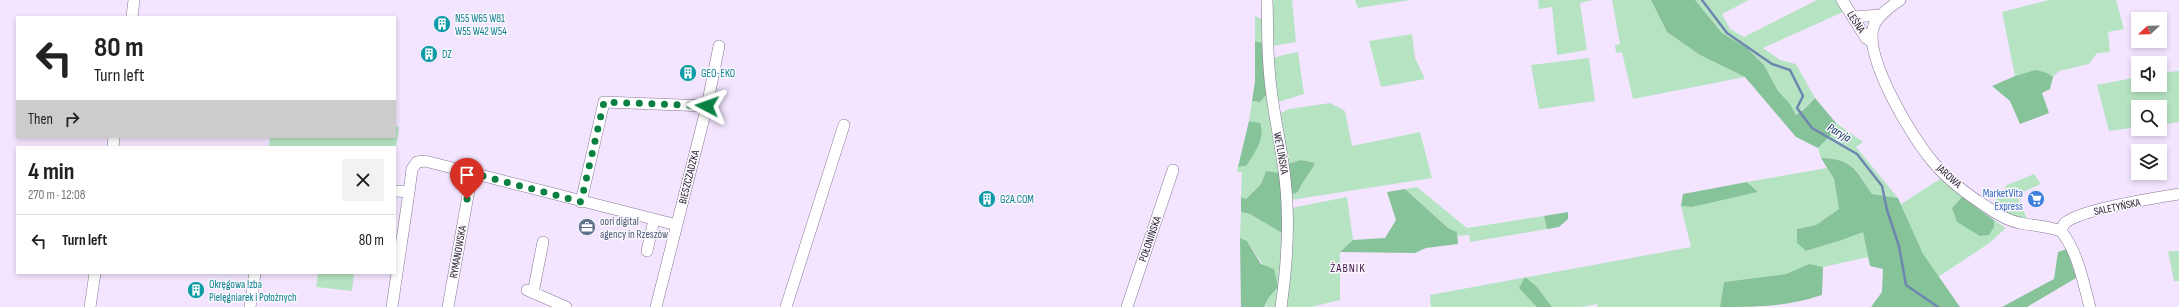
<!DOCTYPE html>
<meta charset="utf-8">
<style>
:root{--surface:#fff;--page:#f2f2f2;--text:#222;--muted:#767676;--line:#e0e0e0}
body{margin:0;font-family:"Sofia Sans Condensed",sans-serif;background:var(--page);color:var(--text);height:100vh;display:flex;flex-direction:column;font-size:15px;white-space:nowrap}
*{box-sizing:border-box;margin:0}
p{font-size:13px;color:var(--muted)}
.icon{flex:none;width:22px;height:22px;fill:none;stroke:currentColor;stroke-width:2;stroke-linecap:round;stroke-linejoin:round}
.map{position:relative;flex:1;overflow:hidden}
.sheet{position:absolute;left:16px;top:146px;width:380px;height:128px;display:flex;flex-direction:column;background:var(--surface);border-radius:0px;box-shadow:0 2px 6px #0003}
.sheet>*{flex:none}
.top-card{position:absolute;left:16px;top:16px;width:380px;height:122px;border-radius:0px;box-shadow:0 2px 6px #0003;background:#fff;color:var(--text);overflow:hidden}
.needle{width:26px;rotate:248deg}
.tools{position:absolute;left:2131px;top:12px;display:grid;gap:8px}
.tools a{display:grid;place-items:center;width:36px;height:36px;border-radius:0px;background:var(--surface);box-shadow:0 2px 6px #0003;font-size:20px}
.pin{position:absolute;display:grid;place-items:center;width:34px;height:34px;color:#fff;margin:-41px -17px;border-radius:50% 50% 50% 0;rotate:-45deg;box-shadow:0 0 4px #0007}
.pin .icon{rotate:45deg}
.me{position:absolute;width:44px;margin:-22px;rotate:274deg;stroke-linejoin:round;filter:drop-shadow(0 0 3px #0008)}
.turn{display:flex;align-items:center;gap:14px;height:84px;padding:0 12px;font-size:18px}
.turn .icon{width:52px;height:52px;stroke-width:2.5}
.turn b{display:block;font-size:28px;line-height:34px}
.then{display:flex;align-items:center;height:38px;padding:0 12px;background:#0003;gap:8px;font-size:15px}
.round{display:grid;place-items:center;flex:none;width:42px;height:42px;border-radius:0px;background:var(--page)}
.overview{display:flex;align-items:center;justify-content:space-between;height:68px;padding:0 12px}
h1{font-size:24px;font-weight:700;line-height:30px}
ul{padding:0;list-style:none}
li{display:flex;align-items:center;gap:12px;height:52px;padding:0 12px;border-top:1px solid var(--line)}
li div{flex:1}
li b{display:block;font-size:15px}
li em{font-style:normal}
.map>svg:first-child{display:block}
.green{fill:#b6e4c3}
.forest{fill:#86c399}
.lines{fill:none;stroke-linecap:round;stroke-linejoin:round}
.stream{stroke:#6d87af;stroke-width:2.5}
.minor-casing{stroke:#877793;stroke-width:12}
.minor{stroke:#fff;stroke-width:11}
.route{stroke:#0b8043;stroke-width:7;stroke-dasharray:0 12.6}
.labels{text-anchor:middle;dominant-baseline:central;stroke-width:3;stroke-linejoin:round;paint-order:stroke}
.culture-label{font-size:11px;fill:#0d838f;stroke:#fbf7fe;text-anchor:start}
.street-label{font-size:11px;fill:#211b26;stroke:#fbf7fe}
.shop-label{font-size:11px;fill:#366cbe;stroke:#fbf7fe;text-anchor:end}
.service-label{font-size:11px;fill:#4e5e75;stroke:#fbf7fe;text-anchor:start}
.water-label{font-size:12px;font-style:italic;fill:#022a58;stroke:#fbf7fe}
.neighbourhood-label{font-size:12px;letter-spacing:1px;fill:#411447;stroke:#fbf7fe}
</style>
<div class="map">
<svg width="2179" height="307" viewBox="0 0 2179 307">
<rect width="100%" height="100%" fill="#f3e5ff"/>
<path class="green" d="M1273,0h19l4,42 -23,4z
M1355,0h56l-53,8z
M1538,0h55l-13,3 7,47 -30,5 -5,-48 -13,2z
M1612,0h39l16,32 33,23 45,22 -112,22 -11,-47 -6,1 -1,-8 5,-1z
M1695,0h54l-27,14 8,15 14,8 73,-37h19l7,12 -80,36 17,12 16,4 19,34 -19,17 -6,-11 -12,-13 -14,-26 -17,-17 -25,-15z
M2049,0h67l8,29 -16,3 2,20 -13,1 -8,11 -30,7 -6,6c-13,-9 -23,-5 -38,-1l-13,-64z
M1255,16l11,5v23l-11,-3z
M1412,34l3,24 10,21 -44,8 -12,-46z
M1298,52l6,42 -26,8 -7,-43 12,-4z
M1589,58l6,43 -56,8 -8,-44z
M2179,71v51l-19,3v-18h-22v20l-29,4 -12,-46 41,-8v8h22v-12z
M1268,93l5,43 8,37 -15,-2 -5,13 -15,15 -5,-2 1,-25h-5l1,-5 8,-1 14,-43 -11,-2 3,-20 8,1z
M1330,103l15,8 7,35 68,-14 12,46 -141,22 -1,-5 8,-3c4,-11 12,-18 16,-29l-13,-3 -14,4 -9,-49 11,-6z
M1836,123l27,19 -7,5 42,51 -26,-4c-16,-25 -19,-35 -51,-36l-3,-10 15,-15z
M395,126l4,1 -4,28v-8h-126l1,-10h125z
M1827,168l7,11 5,30 -23,16 -19,4 9,22 36,-11 21,-9 5,26 -45,10 -14,-3 -23,10 -62,8 -4,25h-122l-1,-3 -15,3h-30l-15,-20 1,20h-107l-1,-12 261,-48 -10,-41 11,1 66,-15 -11,-10z
M2034,174l7,10 -16,7 -6,9 8,19 -14,-3 -21,-11 15,-20z
M1940,179l22,18 -10,11 42,19v-7l12,8 -18,16 -50,33 -16,-23 -21,-50z
M1417,187l50,41 77,-12 3,13 -77,13 -1,-7 -11,1 -1,-4 -9,-4 -43,-39z
M1347,197l6,43 -13,12v48l-29,7h-26l6,-99z
M1241,212l9,2 32,19 -4,74h-13l4,-10 9,-10 -31,-46 -7,-3z
M2168,251h11v30h-5z
M318,273h36l-2,18 -36,-4z"/>
<path class="forest" d="M1651,0h44l27,33 25,15 17,17 14,26 12,13 6,11 8,-6 11,-11 21,25 -3,10 -15,15 -22,-11 -51,-60 -45,-22 -33,-23z
M1255,41l11,3 2,49 -8,9 -8,-1 3,-19z
M2036,70l11,3 6,4 -3,12 -8,4 7,20 -29,11 -10,-23 -18,-15 23,-10z
M1249,121l11,2c6,15 -6,31 -14,43l-8,1z
M1821,158c32,1 34,11 51,36l26,4 25,56 37,53h-89l11,-15 1,-23 -13,-3 -7,-34 -21,8 -36,11 -9,-8v-14l19,-4 23,-16 -5,-30z
M1301,160l14,3c-5,11 -13,18 -17,29l-8,3 -3,-31z
M1266,171l15,2 1,60 -32,-19 -9,-2v-15l5,2 15,-15z
M1747,182l11,10 -66,15 -11,-1 2,-12z
M1405,189l43,39 9,4 1,12 -32,4 -11,5 -75,-1 13,-12 32,-2 11,-18 -9,-28z
M1962,197l32,23v7l-5,8 -9,1 -23,-14 -5,-14z
M1568,212v7l-9,8 -12,2 -3,-13z
M1240,238l7,3 14,23 13,5 4,18 -9,10 -5,10h-23z
M2067,249l9,29 -49,29h-25l52,-28 4,-27z
M1809,264l14,3 -1,28c-37,12 -64,12 -102,12l4,-25 62,-8z
M1525,277l12,10 15,20h-15l-18,-19z"/>
<g class="lines">
<path class="stream" d="M1702,0l25,33 45,31 18,6 13,26 -6,12 15,20 45,26 25,32 5,24 12,36 7,39 32,22"/>
<defs>
<path id="minor" d="M1267,0c1,22 0,45 2,67 2,38 12,74 16,112 5,42 2,86 -4,128
M1842,0l24,38 6,4
M1900,0c-9,6 -21,15 -26,25 -12,31 39,114 59,137 15,18 35,33 54,45 10,7 21,14 33,16 14,3 28,3 41,8 17,21 22,51 29,76
M132,17l2,-17
M1853,17l28,-2
M113,147l1,-10
M409,192l3,-23 5,-7 8,-1 252,64
M581,202l23,-100 103,4
M2061,231c1,-2 2,-6 4,-8 16,-14 90,-25 114,-29
M647,251l7,-31
M527,290l39,17
M533,293l10,-51
M90,307l5,-34
M250,307l5,-34
M392,307l17,-115 -14,-1
M448,307l24,-134
M656,307l51,-201 12,-60
M786,307l58,-182
M1127,307l46,-137"/>
</defs>
<use href="#minor" class="minor-casing"/>
<use href="#minor" class="minor"/>
</g>
<g class="lines">
<path class="route" d="M467,199l5,-26 109,29 23,-100 103,4"/>
</g>
<defs>
<symbol id="building-disc" viewBox="-11 -11 22 22"><circle r="9.5" fill="#0f9aa8" stroke="#fbf7fe"/><path d="M-4-6H4V6H1V3H-1V6H-4ZM-2.5-4.3h1.7v1.8h-1.7ZM.8-4.3h1.7v1.8H.8ZM-2.5-1h1.7V.8h-1.7ZM.8-1h1.7V.8H.8Z" fill="#fff"/></symbol>
<symbol id="supermarket-disc" viewBox="-11 -11 22 22"><circle r="9.5" fill="#3f7fe0" stroke="#fbf7fe"/><path d="M-6-5.5h2.5l.6 2H6L4.5 2H-2.5L-4.4-4H-6ZM-1.5 3.2a1.3 1.3 0 1 0 .1 0ZM3 3.2a1.3 1.3 0 1 0 .1 0Z" fill="#fff"/></symbol>
<symbol id="office-disc" viewBox="-11 -11 22 22"><circle r="9.5" fill="#5c6f8a" stroke="#fbf7fe"/><path d="M-6-3h4V-5.5h4V-3h4V5H-6ZM-1-4.5V-3h2v-1.5ZM-6 0V1H6V0Z" fill="#fff"/></symbol>
</defs>
<g fill-rule="evenodd">
<use href="#building-disc" x="432" y="14" width="20" height="20"/>
<use href="#building-disc" x="419" y="44" width="20" height="20"/>
<use href="#building-disc" x="678" y="63" width="20" height="20"/>
<use href="#building-disc" x="977" y="189" width="20" height="20"/>
<use href="#supermarket-disc" x="2026" y="189" width="20" height="20"/>
<use href="#office-disc" x="577" y="217" width="20" height="20"/>
<use href="#building-disc" x="186" y="280" width="20" height="20"/>
</g>
<g class="labels">
<g class="culture-label">
<text x="455" y="18">N55 W65 W81<tspan x="455" dy="13">W55 W42 W54</tspan></text>
<text x="442" y="54">DZ</text>
<text x="701" y="73">GEO-EKO</text>
<text x="1000" y="199">G2A.COM</text>
<text x="209" y="284">Okręgowa Izba<tspan x="209" dy="13">Pielęgniarek i Położnych</tspan></text>
</g>
<g class="street-label">
<text transform="translate(1856 22) rotate(57)">LEŚNA</text>
<text transform="translate(1281 153) rotate(80)">WETLIŃSKA</text>
<text transform="translate(1949 176) rotate(42)">JAROWA</text>
<text transform="translate(689 177) rotate(-76)">BIESZCZADZKA</text>
<text transform="translate(2117 207) rotate(-12)">SALETYŃSKA</text>
<text transform="translate(1150 239) rotate(-71)">POŁONIŃSKA</text>
<text transform="translate(458 252) rotate(-80)">RYMANOWSKA</text>
</g>
<g class="shop-label">
<text x="2023" y="193">MarketVita<tspan x="2023" dy="13">Express</tspan></text>
</g>
<g class="service-label">
<text x="600" y="221">oori digital<tspan x="600" dy="13">agency in Rzeszów</tspan></text>
</g>
<g class="water-label">
<text transform="translate(1839 133) rotate(30)">Paryja</text>
</g>
<g class="neighbourhood-label">
<text x="1348" y="268">ŻABNIK</text>
</g>
</g>
</svg>
<div class="tools">
<a><svg class="needle" viewBox="-14 -14 28 28"><path d="M0-13l5 13h-10z" fill="#e53935"/><path d="M0 13l5-13h-10z" fill="#767676"/></svg></a>
<a><svg class="icon" aria-label="sound" viewBox="0 0 24 24"><path d="M4 9h4l5-4v14l-5-4H4zM17 9q2 3 0 6"/></svg></a>
<a><svg class="icon" aria-label="search" viewBox="0 0 24 24"><circle cx="10" cy="10" r="6"/><path d="M15 15l6 6"/></svg></a>
<a><svg class="icon" aria-label="layers" viewBox="0 0 24 24"><path d="M12 4l9 5-9 5-9-5zM3 14l9 5 9-5"/></svg></a>
</div>
<div class="pin" style="left:467px;top:199px;background:#d93025"><svg class="icon" aria-label="arrive" viewBox="0 0 24 24"><path d="M6 21V4h12l-3 4 3 4H6"/></svg></div>
<svg class="me" style="left:707px;top:106px" viewBox="-20 -20 40 40"><path d="M0-17L14 15 0 8-14 15z" fill="#0b8043" stroke="#fff" stroke-width="4"/></svg>
<div class="top-card">
<div class="turn"><svg class="icon" aria-label="left" viewBox="0 0 24 24"><path d="M17 20v-9H6M10 6l-5 5 5 5"/></svg><div><b>80 m</b>Turn left</div></div>
<div class="then">Then<svg class="icon" aria-label="right" viewBox="0 0 24 24"><path d="M7 20v-9h11M14 6l5 5-5 5"/></svg></div>
</div>
<section class="sheet">
<div class="overview"><div><h1>4 min</h1><p>270 m · 12:08</p></div><a class="round"><svg class="icon" aria-label="close" viewBox="0 0 24 24"><path d="M6 6l12 12M18 6L6 18"/></svg></a></div>
<ul>
<li><svg class="icon" aria-label="left" viewBox="0 0 24 24"><path d="M17 20v-9H6M10 6l-5 5 5 5"/></svg><div><b>Turn left</b></div><em>80 m</em></li>
</ul>
</section>
</div>
